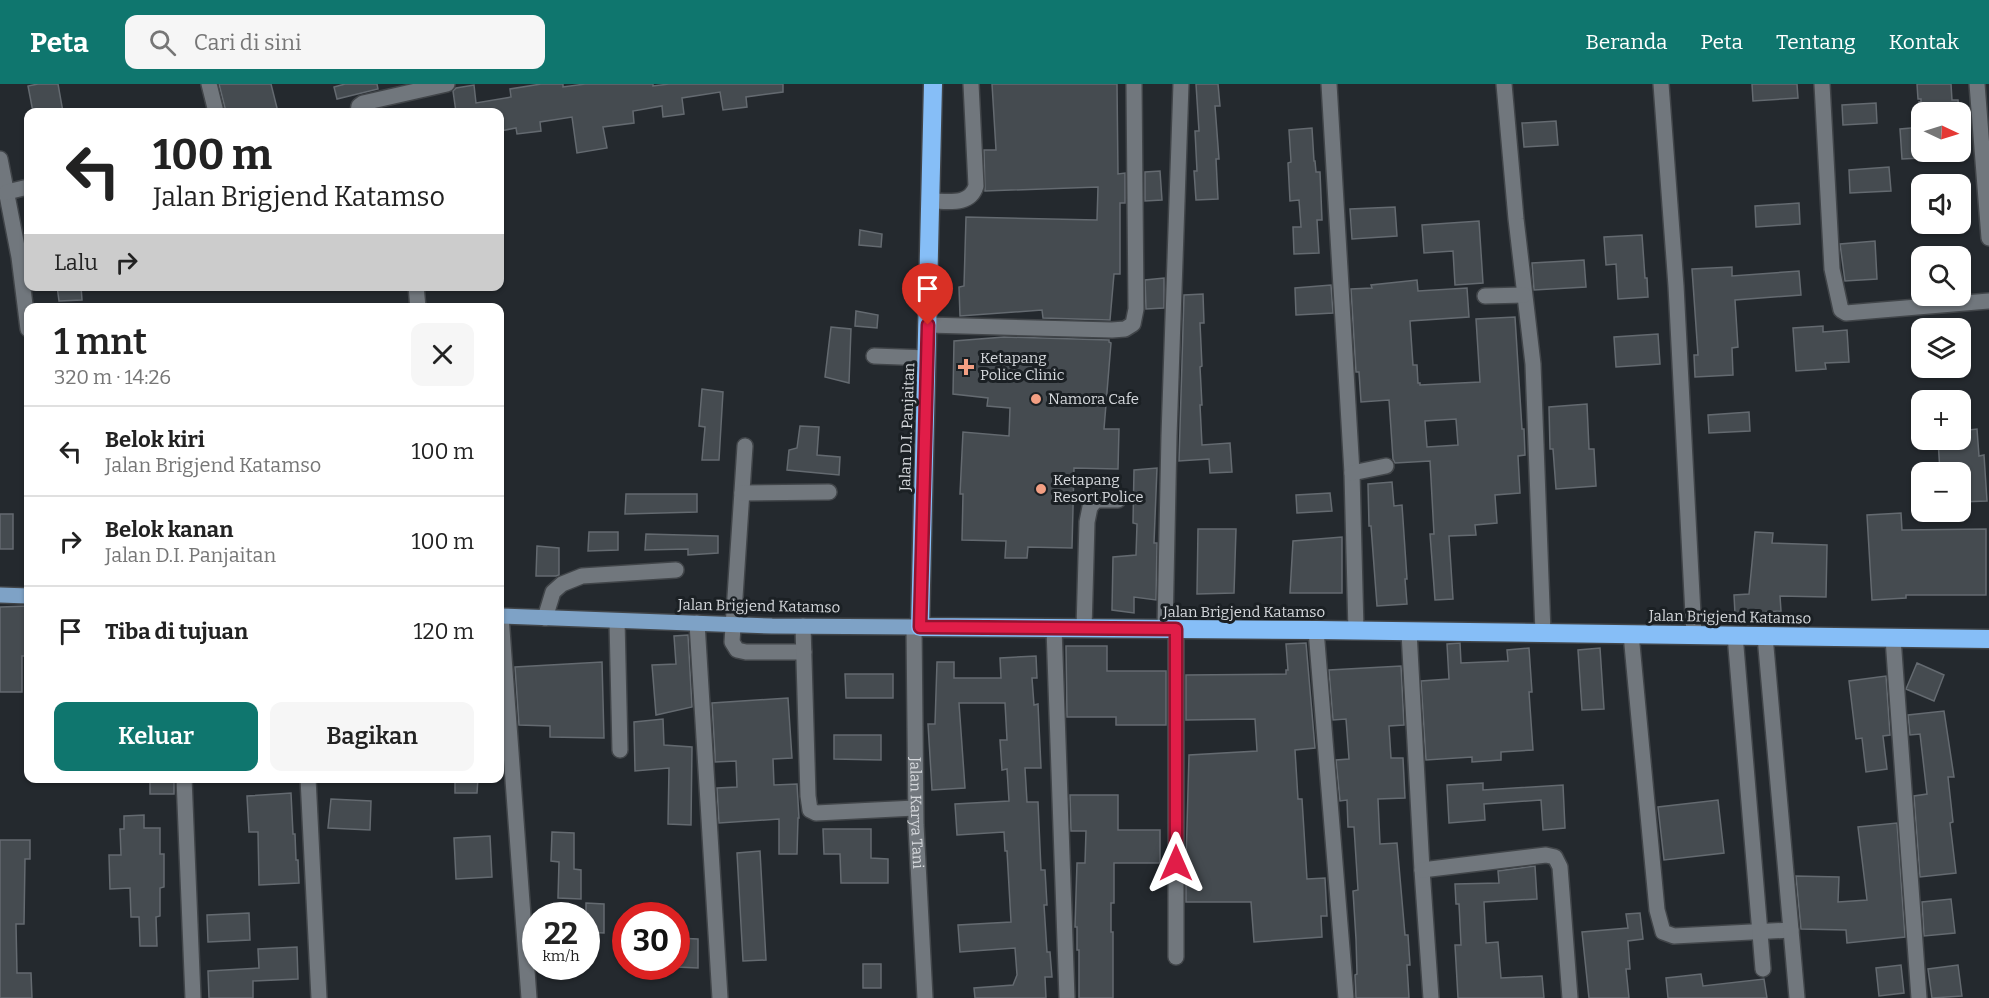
<!DOCTYPE html>
<html lang="id">
<meta charset="utf-8">
<style>
:root{--surface:#fff;--page:#f6f6f6;--text:#222;--muted:#767676;--line:#e0e0e0;--accent:#0f766e}
body{margin:0;font-family:Bitter,serif;background:var(--page);color:var(--text);height:100vh;display:flex;flex-direction:column;font-size:22px;white-space:nowrap}
*{box-sizing:border-box;margin:0}
p{font-size:20px;color:var(--muted)}
.icon{flex:none;width:33px;height:33px;fill:none;stroke:currentColor;stroke-width:2;stroke-linecap:round;stroke-linejoin:round}
.map{position:relative;flex:1;overflow:hidden}
.side{position:absolute;left:24px;top:219px;width:480px;height:480px;display:flex;flex-direction:column;background:var(--surface);border-radius:12px;box-shadow:0 2px 4px #0004}
.side>*{flex:none}
.banner{position:absolute;left:24px;top:24px;width:480px;height:183px;border-radius:12px;box-shadow:0 2px 4px #0004;background:#fff;color:var(--text);overflow:hidden}
.needle{width:39px;rotate:94deg}
.fabs{position:absolute;left:1911px;top:18px;display:grid;gap:12px}
.fabs a{display:grid;place-items:center;width:60px;height:60px;border-radius:12px;background:var(--surface);box-shadow:0 2px 4px #0004;font-size:30px}
.speed{position:absolute;left:522px;top:818px;display:flex;gap:12px;font-size:30px;font-weight:700;text-align:center}
.speed>*{display:grid;place-content:center;width:78px;height:78px;border-radius:50%;background:var(--surface);box-shadow:0 2px 4px #0004;line-height:1}
.speed small{font-size:15px;font-weight:400}
.speed .limit{border:9px solid #d22;background:#fff;color:#111}
.pin{position:absolute;display:grid;place-items:center;width:51px;height:51px;color:#fff;margin:-62px -26px;border-radius:50% 50% 50% 0;rotate:-45deg;box-shadow:0 0 6px #0007}
.pin .icon{rotate:45deg}
.me{position:absolute;width:66px;margin:-33px;rotate:0deg;stroke-linejoin:round;filter:drop-shadow(0 0 4px #0008)}
.turn{display:flex;align-items:center;gap:21px;height:126px;padding:0 30px;font-size:27px}
.turn .icon{width:78px;height:78px;stroke-width:2.5}
.turn b{display:block;font-size:42px;line-height:51px}
.then{display:flex;align-items:center;height:57px;padding:0 30px;background:#0003;gap:12px;font-size:22px}
.round{display:grid;place-items:center;flex:none;width:63px;height:63px;border-radius:12px;background:var(--page)}
.headline{display:flex;align-items:center;justify-content:space-between;height:102px;padding:0 30px}
h1{font-size:36px;font-weight:600;line-height:45px}
.button{display:flex;gap:12px;margin-top:auto;padding:12px 30px}
.button a{flex:1;height:69px;border-radius:12px;background:var(--accent);color:#fff;font-size:24px;font-weight:600;line-height:69px;text-align:center}
.button a+a{background:var(--page);color:var(--text)}
ul{padding:0;list-style:none}
li{display:flex;align-items:center;gap:18px;height:90px;padding:0 30px;border-top:2px solid var(--line)}
li div{flex:1}
li b{display:block;font-size:22px}
li em{font-style:normal}
header{display:flex;align-items:center;gap:36px;box-sizing:border-box;height:84px;padding:0 30px;background:var(--accent);color:#fff}
header strong{font-size:28px}
nav{display:flex;gap:33px;margin-inline-start:auto;font-size:21px}
.search{width:420px;height:54px;background:var(--page);display:flex;align-items:center;gap:15px;box-sizing:border-box;padding:0 21px;border-radius:12px;color:var(--muted);font-size:22px}
.map>svg:first-child{display:block}
.building{fill:#454b50;stroke:#646a70;stroke-width:1.5;fill-rule:evenodd}
.lines{fill:none;stroke-linecap:round;stroke-linejoin:round}
.minor-casing{stroke:#414549;stroke-width:18}
.major-casing{stroke:#414549;stroke-width:18}
.highway-casing{stroke:#414549;stroke-width:21}
.minor{stroke:#71777d;stroke-width:15}
.major{stroke:#7ea2c6;stroke-width:15}
.highway{stroke:#86bef7;stroke-width:18}
.route-casing{stroke:#92132f;stroke-width:15}
.route{stroke:#e11d48;stroke-width:10}
.poi-dot{fill:#f39f83;stroke:#1b2024;stroke-width:2}
.labels{text-anchor:middle;dominant-baseline:central;stroke-width:6;stroke-linejoin:round;paint-order:stroke}
.poi-label{font-size:15px;fill:#d5d8dc;stroke:#1b2024;text-anchor:start}
.street-label{font-size:15px;fill:#d5d8dc;stroke:#1b2024}
</style>
<header>
<strong>Peta</strong>
<div class="search"><svg class="icon" aria-label="search" viewBox="0 0 24 24"><circle cx="10" cy="10" r="6"/><path d="M15 15l6 6"/></svg>Cari di sini</div>
<nav><a>Beranda</a><a>Peta</a><a>Tentang</a><a>Kontak</a></nav>
</header>
<div class="map">
<svg width="1989" height="914" viewBox="0 0 1989 914">
<rect width="100%" height="100%" fill="#24292e"/>
<path class="building" d="M38,0h20l5,28h-30l-5,-26z
M219,0h52l7,28h-52z
M345,0h32l1,5 -41,10 -3,-12z
M541,0h22v3l22,-3h68v2l16,-2h114v8l-37,5 1,10 -24,3 -3,-18 -38,6 2,16 -21,3 -1,-11 -29,5 1,12 -31,4 4,21 -30,5 -5,-36 -32,5 1,9 -24,3 -1,-6 -16,3v-19h-44l-3,-21 3,-3 18,-3 2,18 35,-6 -1,-8z
M992,0h125l1,90 7,-1v30h-5v71h-6l-4,46 -67,-2 -1,-8 -82,6 -1,-29 5,-1 2,-69 131,3 1,-33 -113,4 -1,-41h12z
M1196,0h22l2,22h-5l4,53h-3l2,40 -22,1 -2,-29h3l-2,-40h4z
M1752,0h45l1,14 -45,3z
M1917,0h34l1,16h6l1,12h-40v-10h2v-3h-3z
M1876,19l1,20 -34,2 -1,-20z
M1556,37l2,24 -34,2 -2,-24z
M1922,43v31l-20,1 -2,-30z
M1312,44l2,33h1l1,11h4l2,48h-5l2,33 -25,1 -1,-27h8l-2,-27 -9,1 -2,-38 3,-1 -2,-32z
M1889,83l2,24 -41,2 -1,-23z
M1160,87l2,29 -17,1v-29z
M1799,119l1,21 -44,3 -1,-21z
M1395,123l2,29 -45,3 -2,-30z
M1479,137l4,62 -28,2 -2,-34 -29,2 -2,-28z
M860,146l22,4 -1,13 -22,-2z
M1642,151l3,43h2l1,19 -30,2 -2,-35 -10,1 -2,-28z
M1875,157l2,38 -32,2 -5,-37z
M1584,176l2,27 -52,3 -2,-27z
M1732,183v9l67,-5 2,24 -66,5 3,47 -6,1 1,27 -38,2 -1,-22h4l-6,-86z
M1164,194v30l-18,1 -1,-29z
M1417,196l1,11 49,-3 2,29 -59,4 3,44h4l1,18h2v2l60,-3 -4,-63 39,-2 7,112h2l1,26 -7,1 2,37 -25,2 2,28 -22,2 1,10 -27,1 4,63 -18,1 -5,-66h4l-4,-73 -35,2 -2,-4 -4,-59 -28,2 -2,-30h-3l-5,-83 21,-1 -1,-3zM1456,335l2,26 -31,2 -2,-26z
M1331,201l2,28 -37,2 -1,-27z
M57,202h24l1,14 -23,1z
M1203,210l1,29h-4l2,43 -2,1 2,38h-2l2,40 28,-2 2,29 -22,1 -1,-14 -30,2 5,-166z
M856,227l22,4 -1,13 -22,-2z
M1823,242v6l24,-2 2,32 -24,1 1,6 -30,2 -3,-43z
M831,243l20,2 -2,54 -24,-6z
M1658,250l2,30 -44,3 -2,-30z
M1004,253l105,3v2l2,1 -7,86h15l-1,40 -44,-1 -2,80 -44,-1 -1,11h-22l1,-17 -44,-1 1,-46h-3l3,-62 46,4 1,-28 -23,-2 1,-8 -35,-4 1,-53z
M702,305l21,3 -4,68h-17l3,-33 -6,-1z
M1587,320l2,45h5l2,37 -40,3 -3,-40h-3l-1,-42z
M1749,328l1,19 -41,2 -1,-18z
M800,342l19,1 -2,28 23,2 -1,18 -52,-5 2,-20 8,-2z
M1977,345l2,27 5,-1 3,46 -27,1v-30h-20l-2,-32h22v-9z
M1157,384l-3,75h3l-1,57 -22,-3v16l-22,-3 1,-53 23,-2 1,-31 -4,-1 1,-53z
M1392,398l2,24 8,-1 5,74h-2l2,25 -30,2 -6,-80h-2l-1,-42z
M1330,409l2,18 -35,2 -1,-18z
M626,410h71v18l-72,2z
M1901,429l1,17 84,-1v66h-80v3l-34,2 -5,-85z
M0,430h13v35h-13z
M1198,445h38l-2,64 -37,1z
M589,448h29v18l-30,1z
M1755,448l18,1 -1,10 55,2 -1,52 -46,-1 1,15 -46,3 -1,-19 15,-1z
M646,450l72,2v17l-30,2v-6l-43,1z
M1342,453v56h-52l3,-52z
M537,462l22,2v27l-3,1h-20z
M28,522v50h-6v36h-22v-85z
M688,551l4,72 -36,8 -4,-50 24,-1 -2,-28z
M1306,559l9,105 -20,2 3,49h4l5,80 18,-1 2,38h-6l1,21 -68,5 -3,-40h-65v-40l3,-107 68,-4 -2,-32 -69,1v-45l100,-1v-4h2l-2,-26z
M1460,559l1,20 47,-2 -1,-11 22,-2 3,44h-3l4,58 -32,2v8l-29,2v-5l-46,3 -5,-79 28,-2 -2,-35z
M1066,562h41v25h59v54h-50v-8h-49z
M1600,564l4,61 -22,1 -4,-60z
M1036,572l1,22h-5l2,27 4,-1 3,64h-16l2,34h11l3,68h4l2,35h-3l3,47h3l2,25h-7l1,21h-71l-1,-10 39,-3 4,-10 -2,-27 -55,4 -2,-27 53,-3 -4,-71h-2l-1,-19 -47,3 -2,-31 54,-3 -2,-32 -5,1 -2,-30h7l-2,-37h-46l6,85 -33,2 -4,-66h7l2,-62h17v16h47l-1,-20z
M602,578l2,76 -54,-1v-11l-31,-1 -4,-58z
M1917,579l27,12 -10,26 -28,-12z
M1401,582l3,59 -15,1 2,32h12l2,40 -27,1 2,45 17,-1 8,92h3l2,30h-3l2,33h-53l-1,-23 2,-1 -1,-35 -3,-48 5,-1 -4,-63h-6l-1,-27 -7,1 -4,-41 13,-1 -3,-40 -13,1 -4,-50z
M845,590h48v24h-47z
M1886,592l4,59 -7,1 4,33 -21,3 -4,-34 -6,1 -7,-58z
M788,614l4,60 -19,1 1,26 23,-1 2,34h-1l-1,36h-18v-35l-60,4 -2,-35 20,-1 -1,-26 -21,1v-8l-3,-51z
M1944,627l10,66h-6l5,45 -3,1 6,50 -36,4 -6,-81 13,-2 -7,-60 -10,1 -2,-20z
M663,635l1,26 28,2 -1,78 -23,-1 1,-56 -34,3 -1,-49z
M834,651h47v25l-47,-1z
M150,694h24v16h-24z
M455,694h23l-1,15h-22z
M1483,699v7l80,-5 2,43 -22,2 -2,-30 -57,4 1,16 -36,3 -2,-38z
M291,709l2,41h2l1,26h2l1,23 -40,2 -1,-53h-9l-2,-36z
M1070,711h48v35h42v33h-46v40h-3v29h2v66h-34v-48h-2v-23h-2l2,-64h8l1,-32h-15z
M331,715l40,2 -1,29 -42,-2z
M1718,716l6,53 -60,7 -6,-53z
M144,731v13h16v26h4v33l-4,1v28l-4,1 1,29h-17l-1,-29h-8l-1,-29 -20,1 -1,-34h12l-1,-26h4v-13z
M1897,739l8,114 -58,6 -1,-13 -45,-1 -5,-53 43,1 -1,25 29,-2 -9,-73z
M823,745h48v29l17,1v24h-47l-1,-29h-16z
M552,748l22,1v36l7,1v29l-23,-1 1,-36 -8,-1z
M490,752l2,41 -36,2 -2,-41z
M0,756h30v19h-5l-1,65h-8l1,49h14l1,25h-32z
M760,767l6,109 -23,1 -6,-108z
M1535,782l2,33 -53,3 2,41 12,-1 3,36 41,-2 2,22h-86l-3,-53h6l-2,-41h-3l-1,-20 44,-1 -1,-12z
M1951,815l4,34 -31,3 -2,-34z
M586,819l18,1v29l-18,-1z
M249,829l1,27 -42,2 -1,-27z
M1640,829l3,26 -15,2 2,28h-4l3,29h-40l-7,-66 46,-4 -2,-14z
M676,854l22,1v29l-22,-1z
M297,863l1,32 -45,2v17h-44l-1,-27 51,-3 -1,-19z
M863,880h18v24h-18z
M1901,881l3,28 -25,3 -3,-28z
M1958,881l4,31 -30,2 -4,-29z
M1701,890l2,12 61,-7 3,19h-99l-2,-20z"/>
<g class="lines">
<defs>
<g id="minor">
<path d="M209,0l7,28"/>
<path d="M1329,0l23,389 4,158"/>
<path d="M1504,0l12,135 17,145 10,269"/>
<path d="M1661,0l15,202 18,348"/>
<path d="M1822,0l10,185 9,41 5,3 143,-12"/>
<path d="M1977,0l12,154"/>
<path d="M358,28l1,-6 4,-3 84,-19"/>
<path d="M0,75l19,98 9,72"/>
<path d="M7,108l21,-5"/>
<path d="M931,117c17,0 39,5 45,-15l-5,-102"/>
<path d="M416,202l2,22"/>
<path d="M1485,212l39,-1"/>
<path d="M928,241l184,5 13,-1 8,-5 3,-15 -2,-225"/>
<path d="M874,272l53,2"/>
<path d="M745,362l-13,196 5,8 9,2h58"/>
<path d="M1352,389l34,-7"/>
<path d="M742,409l87,-1"/>
<path d="M501,532l28,382"/>
<path d="M545,534l8,-26 9,-8 20,-8 94,-6"/>
<path d="M617,537l3,129"/>
<path d="M697,539l23,375"/>
<path d="M803,542l5,170 2,14 6,3 99,-5"/>
<path id="s1" d="M914,543l2,198 9,173"/>
<path d="M1054,544l13,370"/>
<path d="M1084,545l3,-107 3,-15 6,-7h22"/>
<path d="M1165,545l4,-193 12,-352"/>
<path d="M1176,545v328"/>
<path d="M1316,546l30,368"/>
<path d="M1409,548l13,238 9,128"/>
<path d="M1631,550l26,276 6,22 11,4 117,-6"/>
<path d="M1735,551l28,334"/>
<path d="M1765,552l32,362"/>
<path d="M1893,554l26,360"/>
<path d="M184,694l9,220"/>
<path d="M308,694l11,220"/>
<path d="M1422,786l124,-15 9,2 5,10 10,131"/>
</g>
<path id="major" d="M0,511l28,1
M500,532l272,10 148,1"/>
<path id="highway" d="M933,0l-13,543 396,3 673,9"/>
</defs>
<use href="#minor" class="minor-casing"/>
<use href="#major" class="major-casing"/>
<use href="#highway" class="highway-casing"/>
<use href="#minor" class="minor"/>
<use href="#major" class="major"/>
<use href="#highway" class="highway"/>
</g>
<g class="lines">
<defs>
<path id="route" d="M928,241l-8,302 256,2v234"/>
</defs>
<use href="#route" class="route-casing"/>
<use href="#route" class="route"/>
</g>
<g class="poi-dot">
<path d="M963 274h6v6h6v6h-6v6h-6v-6h-6v-6h6z"/>
<circle cx="1036" cy="315" r="6"/>
<circle cx="1041" cy="405" r="6"/>
</g>
<g class="labels">
<g class="poi-label">
<text x="980" y="274">Ketapang<tspan x="980" dy="17">Police Clinic</tspan></text>
<text x="1048" y="315">Namora Cafe</text>
<text x="1053" y="396">Ketapang<tspan x="1053" dy="17">Resort Police</tspan></text>
</g>
<g class="street-label">
<text transform="translate(907 343) rotate(-88)">Jalan D.I. Panjaitan</text>
<text transform="translate(759 522) rotate(1)">Jalan Brigjend Katamso</text>
<text x="1244" y="528">Jalan Brigjend Katamso</text>
<text transform="translate(1730 533) rotate(1)">Jalan Brigjend Katamso</text>
<text stroke="none"><textPath href="#s1" startOffset="186">Jalan Karya Tani</textPath></text>
</g>
</g>
</svg>
<div class="fabs">
<a><svg class="needle" viewBox="-14 -14 28 28"><path d="M0-13l5 13h-10z" fill="#e53935"/><path d="M0 13l5-13h-10z" fill="#767676"/></svg></a>
<a><svg class="icon" aria-label="sound" viewBox="0 0 24 24"><path d="M4 9h4l5-4v14l-5-4H4zM17 9q2 3 0 6"/></svg></a>
<a><svg class="icon" aria-label="search" viewBox="0 0 24 24"><circle cx="10" cy="10" r="6"/><path d="M15 15l6 6"/></svg></a>
<a><svg class="icon" aria-label="layers" viewBox="0 0 24 24"><path d="M12 4l9 5-9 5-9-5zM3 14l9 5 9-5"/></svg></a>
<a>+</a>
<a>−</a>
</div>
<div class="speed"><div>22<small>km/h</small></div><div class="limit">30</div></div>
<div class="pin" style="left:928px;top:241px;background:#d93025"><svg class="icon" aria-label="arrive" viewBox="0 0 24 24"><path d="M6 21V4h12l-3 4 3 4H6"/></svg></div>
<svg class="me" style="left:1176px;top:779px" viewBox="-20 -20 40 40"><path d="M0-17L14 15 0 8-14 15z" fill="#e11d48" stroke="#fff" stroke-width="4"/></svg>
<div class="banner">
<div class="turn"><svg class="icon" aria-label="left" viewBox="0 0 24 24"><path d="M17 20v-9H6M10 6l-5 5 5 5"/></svg><div><b>100 m</b>Jalan Brigjend Katamso</div></div>
<div class="then">Lalu<svg class="icon" aria-label="right" viewBox="0 0 24 24"><path d="M7 20v-9h11M14 6l5 5-5 5"/></svg></div>
</div>
<section class="side">
<div class="headline"><div><h1>1 mnt</h1><p>320 m · 14:26</p></div><a class="round"><svg class="icon" aria-label="close" viewBox="0 0 24 24"><path d="M6 6l12 12M18 6L6 18"/></svg></a></div>
<ul>
<li><svg class="icon" aria-label="left" viewBox="0 0 24 24"><path d="M17 20v-9H6M10 6l-5 5 5 5"/></svg><div><b>Belok kiri</b><p>Jalan Brigjend Katamso</p></div><em>100 m</em></li>
<li><svg class="icon" aria-label="right" viewBox="0 0 24 24"><path d="M7 20v-9h11M14 6l5 5-5 5"/></svg><div><b>Belok kanan</b><p>Jalan D.I. Panjaitan</p></div><em>100 m</em></li>
<li><svg class="icon" aria-label="arrive" viewBox="0 0 24 24"><path d="M6 21V4h12l-3 4 3 4H6"/></svg><div><b>Tiba di tujuan</b></div><em>120 m</em></li>
</ul>
<div class="button"><a>Keluar</a><a>Bagikan</a></div>
</section>
</div>
